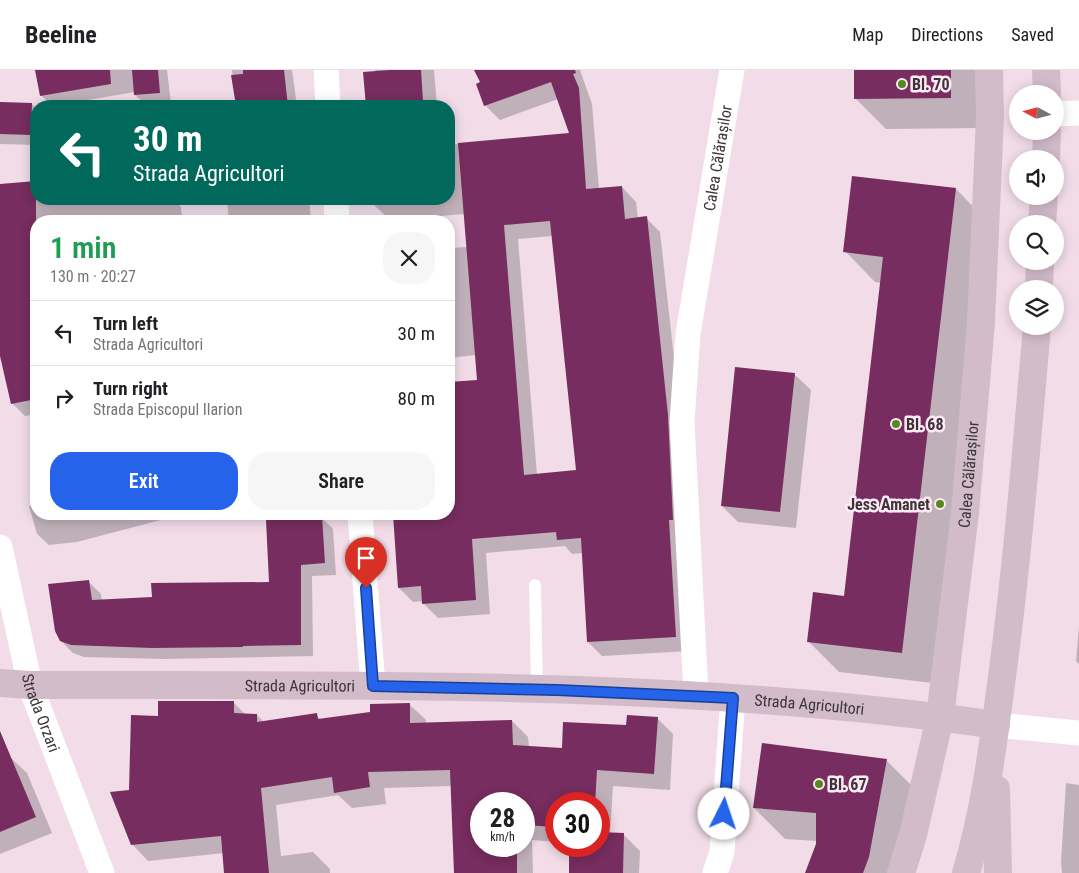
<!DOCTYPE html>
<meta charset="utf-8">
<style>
:root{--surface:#fff;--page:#f6f6f6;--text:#202124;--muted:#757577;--line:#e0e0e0;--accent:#2563eb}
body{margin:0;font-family:"Roboto Condensed",sans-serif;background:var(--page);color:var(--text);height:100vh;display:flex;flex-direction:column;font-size:19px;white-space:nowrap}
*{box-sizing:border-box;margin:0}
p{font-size:16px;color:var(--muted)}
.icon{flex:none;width:28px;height:28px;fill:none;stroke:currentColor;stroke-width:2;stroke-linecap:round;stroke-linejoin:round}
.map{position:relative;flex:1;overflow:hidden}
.side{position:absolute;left:30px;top:145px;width:425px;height:305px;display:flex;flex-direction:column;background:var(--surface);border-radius:20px;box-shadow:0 2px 12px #0003}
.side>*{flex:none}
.guide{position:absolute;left:30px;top:30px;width:425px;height:105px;border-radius:20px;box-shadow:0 2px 12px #0003;background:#00695c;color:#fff;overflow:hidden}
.needle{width:32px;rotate:277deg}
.tools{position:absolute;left:1009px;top:15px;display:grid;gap:10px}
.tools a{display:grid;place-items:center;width:55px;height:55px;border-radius:50%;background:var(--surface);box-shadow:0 2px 12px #0003;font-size:25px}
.speed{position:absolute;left:470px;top:722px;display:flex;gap:10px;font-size:25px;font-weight:700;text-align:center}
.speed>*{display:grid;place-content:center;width:65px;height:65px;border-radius:50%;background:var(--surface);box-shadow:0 2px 12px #0003;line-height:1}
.speed small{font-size:12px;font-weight:400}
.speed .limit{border:8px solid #d22;background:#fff;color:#111}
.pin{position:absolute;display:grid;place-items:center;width:42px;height:42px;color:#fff;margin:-51px -21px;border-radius:50% 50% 50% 0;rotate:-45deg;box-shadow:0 0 5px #0007}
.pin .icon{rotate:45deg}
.me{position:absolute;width:55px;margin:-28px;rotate:4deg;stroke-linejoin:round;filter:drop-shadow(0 0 4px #0008)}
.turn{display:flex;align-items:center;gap:18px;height:105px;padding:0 20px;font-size:22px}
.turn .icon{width:65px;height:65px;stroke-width:2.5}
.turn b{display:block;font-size:35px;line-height:42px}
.round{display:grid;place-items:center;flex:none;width:52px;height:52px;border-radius:20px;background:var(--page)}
.overview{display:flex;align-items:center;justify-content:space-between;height:85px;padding:0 20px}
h1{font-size:30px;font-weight:600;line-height:38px;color:#1e9e55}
.cta{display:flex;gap:10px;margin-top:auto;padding:10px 20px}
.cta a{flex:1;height:58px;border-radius:20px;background:var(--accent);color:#fff;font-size:20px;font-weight:600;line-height:58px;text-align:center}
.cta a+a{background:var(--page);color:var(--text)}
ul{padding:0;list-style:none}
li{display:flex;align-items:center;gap:15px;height:65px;padding:0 20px;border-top:1px solid var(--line)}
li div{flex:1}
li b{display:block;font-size:19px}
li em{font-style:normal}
header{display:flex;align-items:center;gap:30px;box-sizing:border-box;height:70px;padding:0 25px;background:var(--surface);border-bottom:1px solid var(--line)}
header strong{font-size:24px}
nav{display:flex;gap:28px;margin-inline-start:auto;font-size:18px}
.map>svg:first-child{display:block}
.shadow{fill:#0003;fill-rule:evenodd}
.building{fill:#772d5f;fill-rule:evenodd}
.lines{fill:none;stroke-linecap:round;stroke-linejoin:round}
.lane{stroke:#fff;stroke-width:12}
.street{stroke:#fff;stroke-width:25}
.secondary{stroke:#d2bcc9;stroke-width:28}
.route-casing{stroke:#184099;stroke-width:12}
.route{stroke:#2563eb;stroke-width:9}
.poi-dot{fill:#55881f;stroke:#ffe9f5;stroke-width:2}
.labels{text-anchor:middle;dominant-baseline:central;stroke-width:5;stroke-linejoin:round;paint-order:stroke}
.poi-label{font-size:16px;font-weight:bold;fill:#3d3439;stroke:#ffe9f5;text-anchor:start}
.street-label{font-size:16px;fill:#3d3439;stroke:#ffe9f5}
</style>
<header>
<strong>Beeline</strong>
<nav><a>Map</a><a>Directions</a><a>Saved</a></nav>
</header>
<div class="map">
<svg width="1079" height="803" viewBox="0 0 1079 803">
<rect width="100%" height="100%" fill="#f1dce8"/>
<path class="shadow" d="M37,0h130l4,33 -24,3 -12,-11v-3l-83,14 -11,-11z
M232,0h60l5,36h-60z
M375,0h59l3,36h-70l-2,-32 10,-1z
M476,0h104l12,34 7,85 23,-2 14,15 2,17 8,-1 14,14 22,198 7,221 -87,5 -14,-14 -5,-89 -11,1 -7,-8 -79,7 4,61 -52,4 -15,-15v-2l-10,1 -14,-14 -5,-74h55v-100l32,-3 -5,-56 -27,3v-110l18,-1 -2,-33 -75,6 -15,-14v-7h74v-54l122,-11 -13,-35 -58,21 -15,-15 -4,-22zM552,166l25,235 -40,4 -19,-236z
M855,0h126v58l-95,1 -31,-31z
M0,33l32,1 4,5v36l-36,-1z
M36,112v17h105v3h3v-3h28l9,8 1,14h-146v193l-11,2 -13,-13 -12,-53v-165z
M956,119l30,31 -53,463 -94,-11 -31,-31 37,-44 36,-314 -6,-1 -30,-31z
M227,129h82l2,21 -6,1h-76z
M794,304l17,16 -15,138 -58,-6 -16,-16z
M36,406v27l-3,-26z
M36,435v9h135l1,3 -95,25 -28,3 -12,-11 -8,-28z
M237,444h86l1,6 9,9 3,46 -24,1 1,80 -148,3 -81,-2 -11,-4 -12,-12 28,-59 12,12 1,6 51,-1 117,-16 -3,-69 -27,3z
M1079,556v38l-3,-3z
M233,632l13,13h11l7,7 52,-7 5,5 51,-7 37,-9 17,16v4l86,-3 16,16 1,10 34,2 64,-23 30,-8 16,16 -3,56 -57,-4 -3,48h13l17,17 -1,22h-69l29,-27v-42h-43v38l-24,-2 1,33h-78l-3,-87 -68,2 2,16 -34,4 -14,-13 -62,10 5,51 32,-4 17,17v4h-104l-2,-20 -76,8 -16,-17 -2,-53 29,-74zM481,734h43v42h-43z
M10,687l17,16 25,60 -52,21v-93z
M886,690l31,31 -15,82h-95l10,-32 -32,-2 -31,-31z
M1066,713l13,2v88h-17l-1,-11z"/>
<path class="building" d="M35,0h75l1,14 -71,12z
M132,0h26l2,23 -26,2z
M243,0h41l4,36h-52l-5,-31 12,-1z
M390,0h31l2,31 -57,5 -3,-34z
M474,0h101l1,3 -3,1 6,14 7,101 36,-3 3,33 22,-3 21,199 5,105h-4l7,117 -89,5 -6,-104 -24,2 -1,-8 -84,7 4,61 -54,4 -1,-18 -23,2 -5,-74h56v-132l28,-2 -19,-237 111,-10 -18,-51 -67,24 -8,-22 4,-2zM550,151l26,249 -52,5 -20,-250z
M854,0h97v28l-97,1z
M0,32l32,1 -1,32 -31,-1z
M852,106l104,12 -54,465 -95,-11 6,-50 31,4 39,-339 -40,-5z
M36,111v218l-25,5 -11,-48v-172z
M735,297l60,6 -15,139 -59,-6z
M322,446l3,47 -24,2v80l-58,1v1l-91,1 -81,-3 -11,-4 -5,-10 -7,-47 41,-4 3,20 60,-3 -1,-14 118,-1 -3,-62z
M158,631h76v12l23,1v8l60,-9 1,6 52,-7v-8l40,-1v20l102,-3 1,25 49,3 1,-26 63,3 1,-10 31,2 -4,57 -57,-4 -2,34h-39v23l-32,-2v-21h-43v42h36v27h-63l-4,-103 -82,2 2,15 -36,6 -2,-16 -71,11 8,85h-45l-3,-37 -90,9 -21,-53 19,-2 2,-75 27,1z
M0,661l36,86 -36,15z
M762,673l125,16 -18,98 -6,16h-58l11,-29v-31l-63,-5z
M599,762l25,1 -1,40h-54v-27h30z"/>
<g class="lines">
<path class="lane" d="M535,515l2,104"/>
<g class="street">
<path d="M326,0l2,36"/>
<path d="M1055,44l24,-1"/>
<path d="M336,129l1,22"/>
<path d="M360,444l13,172"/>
<path id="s1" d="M0,477l30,138 72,188"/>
<path id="s2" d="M696,625l-14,-273 6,-88 44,-264"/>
<path d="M996,655l83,8"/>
<path d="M715,803l7,-21 11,-155"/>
</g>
<g class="secondary">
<path d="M1046,0l1,24"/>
<path d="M1046,89l1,-28"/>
<path d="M1042,154l2,-28"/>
<path d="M1039,219l1,-28"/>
<path id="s3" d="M0,613l30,2c322,1 646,-6 966,40"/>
<path d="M996,719l2,84"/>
<path id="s4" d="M901,803l12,-38 27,-118 25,-204 16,-191 9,-205 -1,-47"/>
<path d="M966,803c20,-66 28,-136 37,-204 15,-114 24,-228 34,-343"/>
</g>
</g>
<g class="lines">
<defs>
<path id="route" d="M366,518l7,98 184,4 176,8 -9,116"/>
</defs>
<use href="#route" class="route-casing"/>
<use href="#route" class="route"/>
</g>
<g class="poi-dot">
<circle cx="902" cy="14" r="5"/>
<circle cx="896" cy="354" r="5"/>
<circle cx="940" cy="434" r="5"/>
<circle cx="819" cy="714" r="5"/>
</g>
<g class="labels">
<g class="poi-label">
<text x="912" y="14">Bl. 70</text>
<text x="906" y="354">Bl. 68</text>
<text x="930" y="434" text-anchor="end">Jess Amanet</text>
<text x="829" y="714">Bl. 67</text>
</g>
<g class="street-label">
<text stroke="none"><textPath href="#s2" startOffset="540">Calea Călărașilor</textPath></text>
<text stroke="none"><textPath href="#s4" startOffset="405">Calea Călărașilor</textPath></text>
<text stroke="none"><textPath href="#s3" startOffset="300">Strada Agricultori</textPath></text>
<text stroke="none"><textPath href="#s3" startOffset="810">Strada Agricultori</textPath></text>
<text stroke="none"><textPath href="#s1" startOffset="171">Strada Orzari</textPath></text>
</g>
</g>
</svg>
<div class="tools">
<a><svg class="needle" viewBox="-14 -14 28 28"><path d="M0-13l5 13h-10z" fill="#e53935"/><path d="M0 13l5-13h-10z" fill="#757577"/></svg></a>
<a><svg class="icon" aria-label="sound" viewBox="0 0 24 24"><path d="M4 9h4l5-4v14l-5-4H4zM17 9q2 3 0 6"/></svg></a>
<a><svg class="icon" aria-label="search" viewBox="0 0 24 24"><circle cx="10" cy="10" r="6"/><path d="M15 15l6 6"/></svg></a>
<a><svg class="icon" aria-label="layers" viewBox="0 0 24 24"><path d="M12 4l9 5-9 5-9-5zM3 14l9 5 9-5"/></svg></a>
</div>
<div class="speed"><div>28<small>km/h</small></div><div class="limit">30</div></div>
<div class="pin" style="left:366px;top:518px;background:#d93025"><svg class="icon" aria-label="arrive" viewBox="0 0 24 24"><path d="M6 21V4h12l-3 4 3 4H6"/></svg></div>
<svg class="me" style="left:724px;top:744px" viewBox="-20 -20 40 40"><circle r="19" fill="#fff"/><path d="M0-13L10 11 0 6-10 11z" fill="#2563eb"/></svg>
<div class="guide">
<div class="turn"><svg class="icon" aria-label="left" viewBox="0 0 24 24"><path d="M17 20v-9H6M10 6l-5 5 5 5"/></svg><div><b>30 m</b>Strada Agricultori</div></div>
</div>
<section class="side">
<div class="overview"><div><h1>1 min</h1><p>130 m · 20:27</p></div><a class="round"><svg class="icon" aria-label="close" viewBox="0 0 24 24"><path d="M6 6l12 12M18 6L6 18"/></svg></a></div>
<ul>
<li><svg class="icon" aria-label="left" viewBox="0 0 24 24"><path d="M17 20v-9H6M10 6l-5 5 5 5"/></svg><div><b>Turn left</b><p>Strada Agricultori</p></div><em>30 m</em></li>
<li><svg class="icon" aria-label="right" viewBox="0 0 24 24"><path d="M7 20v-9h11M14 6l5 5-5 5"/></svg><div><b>Turn right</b><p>Strada Episcopul Ilarion</p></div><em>80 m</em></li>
</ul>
<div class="cta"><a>Exit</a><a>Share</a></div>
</section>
</div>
